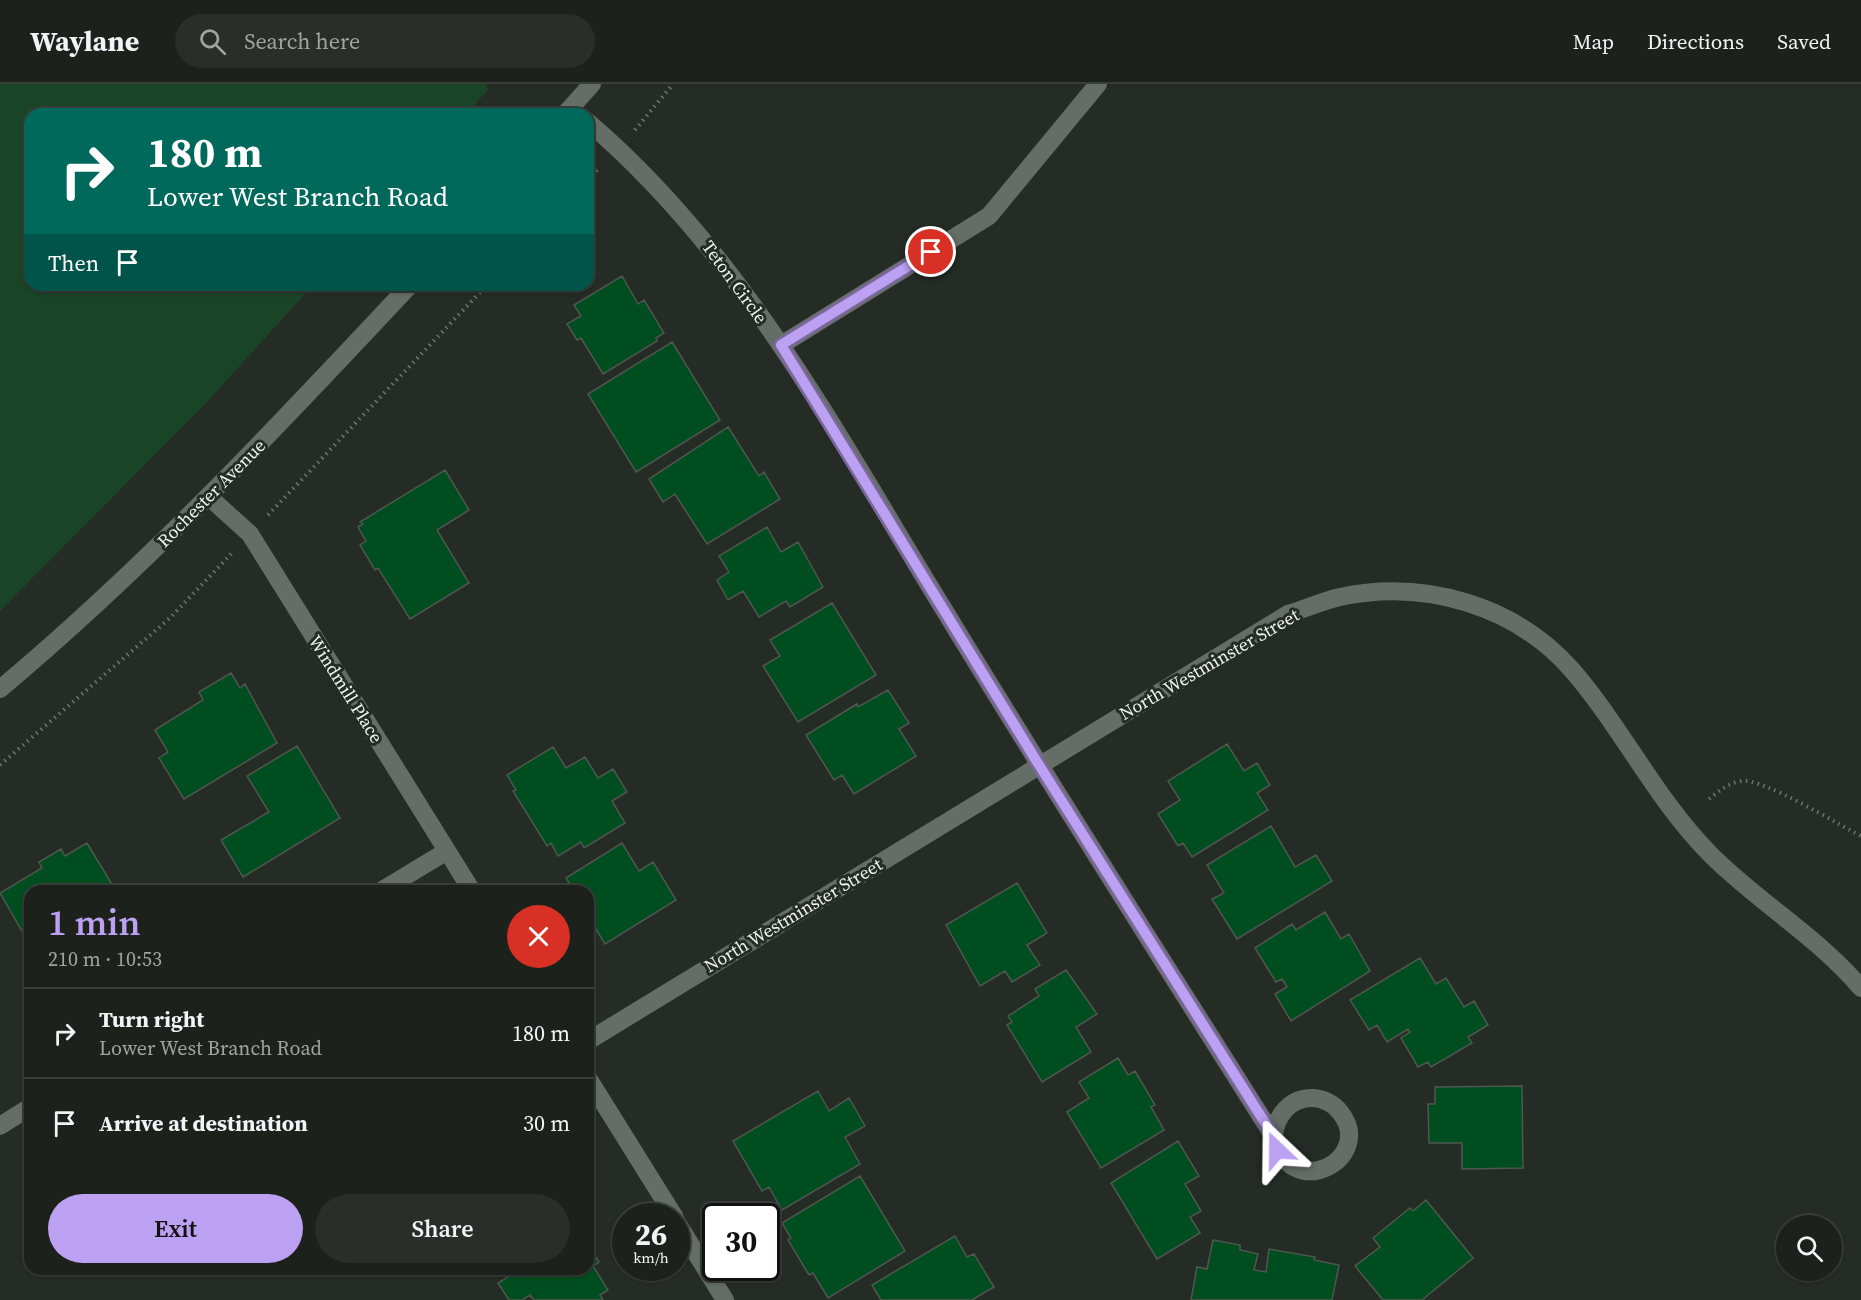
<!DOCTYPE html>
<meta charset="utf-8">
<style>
:root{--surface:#1c211c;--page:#292e29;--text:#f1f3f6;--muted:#a0a3a3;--line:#3a3e3b;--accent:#bca0f2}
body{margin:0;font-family:"Source Serif 4",serif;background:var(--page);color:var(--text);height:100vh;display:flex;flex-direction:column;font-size:22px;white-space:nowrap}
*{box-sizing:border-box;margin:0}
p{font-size:20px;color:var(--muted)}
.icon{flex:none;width:33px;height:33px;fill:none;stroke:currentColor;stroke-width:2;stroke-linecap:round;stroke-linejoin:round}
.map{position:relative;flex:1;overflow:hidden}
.side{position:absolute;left:24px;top:801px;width:570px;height:390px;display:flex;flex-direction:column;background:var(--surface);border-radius:18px;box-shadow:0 2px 4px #0004,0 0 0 2px var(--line)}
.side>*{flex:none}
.banner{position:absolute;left:24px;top:24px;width:570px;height:183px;border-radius:18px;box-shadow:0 2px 4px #0004,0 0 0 2px var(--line);background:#00695c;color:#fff;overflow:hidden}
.buttons{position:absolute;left:1776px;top:1131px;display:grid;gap:12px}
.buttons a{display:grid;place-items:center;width:66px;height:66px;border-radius:50%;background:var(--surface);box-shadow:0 2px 4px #0004,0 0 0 2px var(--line);font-size:30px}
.speed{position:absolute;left:612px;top:1119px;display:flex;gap:12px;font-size:30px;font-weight:700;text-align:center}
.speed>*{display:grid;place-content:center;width:78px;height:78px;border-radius:50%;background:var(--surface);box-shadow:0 2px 4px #0004,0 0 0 2px var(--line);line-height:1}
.speed small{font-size:15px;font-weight:400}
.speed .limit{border:3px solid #111;border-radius:9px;background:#fff;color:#111}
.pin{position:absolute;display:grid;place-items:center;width:51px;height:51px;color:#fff;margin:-26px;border:3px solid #fff;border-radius:50%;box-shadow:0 2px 6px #0007}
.me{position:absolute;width:66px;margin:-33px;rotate:337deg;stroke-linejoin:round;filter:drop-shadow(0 0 4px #0008)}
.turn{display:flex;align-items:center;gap:21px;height:126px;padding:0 24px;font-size:27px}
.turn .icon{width:78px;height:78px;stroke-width:2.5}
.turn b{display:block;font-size:42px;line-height:51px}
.then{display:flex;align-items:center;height:57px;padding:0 24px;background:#0003;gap:12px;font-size:22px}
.round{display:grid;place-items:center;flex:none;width:63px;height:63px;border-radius:32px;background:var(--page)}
.head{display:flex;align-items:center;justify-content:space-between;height:102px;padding:0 24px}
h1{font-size:36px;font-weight:600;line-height:45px;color:var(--accent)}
.primary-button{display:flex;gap:12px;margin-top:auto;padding:12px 24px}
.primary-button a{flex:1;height:69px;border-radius:36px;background:var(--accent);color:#111;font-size:24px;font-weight:600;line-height:69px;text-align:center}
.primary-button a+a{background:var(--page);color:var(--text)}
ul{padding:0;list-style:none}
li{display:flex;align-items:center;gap:18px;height:90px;padding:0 24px;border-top:2px solid var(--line)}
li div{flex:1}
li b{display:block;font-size:22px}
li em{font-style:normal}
header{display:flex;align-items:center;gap:36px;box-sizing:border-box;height:84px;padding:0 30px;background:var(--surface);border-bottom:2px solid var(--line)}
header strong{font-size:28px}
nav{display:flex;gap:33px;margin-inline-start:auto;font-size:21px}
.search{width:420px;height:54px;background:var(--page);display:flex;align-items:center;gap:15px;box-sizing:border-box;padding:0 21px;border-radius:33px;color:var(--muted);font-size:22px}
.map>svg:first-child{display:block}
.green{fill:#1a4426}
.building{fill:#004d1f;stroke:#4f5750;stroke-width:1.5}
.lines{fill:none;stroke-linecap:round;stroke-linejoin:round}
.path{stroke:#6f7570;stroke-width:4;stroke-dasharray:1.5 4.5;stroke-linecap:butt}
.street{stroke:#646d66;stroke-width:18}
.secondary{stroke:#646d66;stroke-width:18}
.route-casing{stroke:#7a689d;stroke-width:15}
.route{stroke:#bca0f2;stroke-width:10}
.labels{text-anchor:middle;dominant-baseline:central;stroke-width:6;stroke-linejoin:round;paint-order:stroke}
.street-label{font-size:18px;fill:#eef3ef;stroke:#252c26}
</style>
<header>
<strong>Waylane</strong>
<div class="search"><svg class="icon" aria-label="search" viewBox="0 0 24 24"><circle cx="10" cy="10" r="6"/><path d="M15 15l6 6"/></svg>Search here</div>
<nav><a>Map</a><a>Directions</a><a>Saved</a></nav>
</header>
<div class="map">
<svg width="1861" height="1216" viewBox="0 0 1861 1216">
<rect width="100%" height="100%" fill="#252c26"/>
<path class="green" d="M0,0h486l2,6 -22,24h-436v171h283l-104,115 -209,211z"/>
<path class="building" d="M622,192l16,28 6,-4 20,33 -8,5 1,3 -54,33 -22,-36 -4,2 -10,-16 14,-8 -7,-11z
M672,258l48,78 -84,52 -48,-78z
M728,343l31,49 5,-4 16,27 -73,45 -32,-50 -12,8 -14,-23z
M445,386l24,40 -32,20 32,53 -59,36 -32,-51 -3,2 -15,-25 6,-4 -8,-14 5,-3 -3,-2z
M767,443l14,25 17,-10 25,45 -33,20 -4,-6 -27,16 -16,-26 -15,9 -11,-20 12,-8 -10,-16z
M832,519l44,72 -78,47 -35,-56 17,-10 -10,-16z
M231,589l9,15 5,-4 32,59 -93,56 -25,-41 9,-6 -13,-22 48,-30 -4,-8z
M888,606l21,33 -10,6 17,27 -62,38 -12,-19 -8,5 -28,-45 51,-31 1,3z
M1227,660l17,27 13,-8 13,22 -13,8 11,17 -76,47 -9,-14 -5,3 -20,-32 22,-14 -12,-19z
M297,662l43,72 -97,59 -22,-37 48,-28 -22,-36z
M553,663l13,21 19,-11 13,21 15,-9 14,23 -15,9 13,22 -41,25 -3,-6 -23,14 -7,-13 -4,3 -34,-55 3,-1 -9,-15z
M1271,742l24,41 21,-12 16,26 -95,58 -25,-40 12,-6 -17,-28z
M87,759l29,48h-86v54l-30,-52 42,-25 -3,-6 22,-13 4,7z
M622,759l17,28 14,-9 23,38 -71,44 -17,-28v-25h-14l-8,-13z
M1017,799l30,50 -20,12 13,20 -28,17 -7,-11 -25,15 -34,-61z
M1325,828l16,27 8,-5 21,37 -79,50 -16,-27 12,-7 -5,-8 -6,3 -21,-34 37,-24 4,6z
M1420,874l16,26 10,-6 18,29 10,-6 14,24 -20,12 4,6 -41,24 -3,-5 -10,5 -17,-29 9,-6 -2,-3 -21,13 -10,-17 -8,5 -19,-30z
M1066,886l31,44 -21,13 15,25 -49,30 -35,-57 5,-3 -4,-6 31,-20 -4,-7z
M1118,974l10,17 7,-4 20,34 -4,2 13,23 -63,38 -34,-56 22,-14 -10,-16z
M1522,1002l1,82 -61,1v-26h-33l-1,-39h7v-17z
M818,1007l11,20 20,-13 16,28 -20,11 15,27 -78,46 -13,-23 -7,4 -29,-50z
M1178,1057l21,35 -14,8 16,27 -11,6 10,16 -43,26 -46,-76z
M860,1092l45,75 -77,47 -15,-25 -4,2 -21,-35 3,-2 -9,-15z
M1426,1116l47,58 -51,42h-39l-28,-34 25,-19 -7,-9 37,-30 3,3z
M955,1152l12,21 7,-3 20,33 -22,13h-91l-9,-15z
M1213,1156l27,5v5l18,4 -4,16 12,2 3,-23 46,8 -1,3 25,5 -7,35h-141l6,-33 10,2z
M588,1161l11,17 -6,4 15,24 -8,5 3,5h-69l-4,-5 -8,5h-13l-11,-17 18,-11 -2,-3h74z"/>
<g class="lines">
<path class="path" d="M635,46l38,-46
M588,96l11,-12
M268,431l219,-230
M0,681l170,-147 62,-65
M1709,715c10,-8 19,-16 33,-18 21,-3 97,44 119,55"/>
<path class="street" d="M588,38c155,132 250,315 355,486 108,178 220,353 331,529 16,68 103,21 66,-25 -6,-8 -17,-14 -28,-14 -22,0 -37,18 -38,39
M781,261l208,-129 109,-132
M209,413l41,37 222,357
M381,807l66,-40
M588,957l700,-427c17,-5 34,-13 52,-17 84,-18 175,8 232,73 51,59 84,130 139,185 47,47 107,82 150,133
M588,994l86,138
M0,1042l30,-19
M676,1137l49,79"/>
<path class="secondary" d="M565,30l27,-30
M0,605c147,-123 279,-264 410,-404"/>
</g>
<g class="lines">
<defs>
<path id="route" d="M931,168l-150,93 258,420 235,372 3,13"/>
</defs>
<use href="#route" class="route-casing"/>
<use href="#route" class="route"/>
</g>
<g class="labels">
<g class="street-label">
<text transform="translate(735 198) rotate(54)">Teton Circle</text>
<text transform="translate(211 409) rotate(-45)">Rochester Avenue</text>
<text transform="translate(1209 580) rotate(-30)">North Westminster Street</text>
<text transform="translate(346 605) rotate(58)">Windmill Place</text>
<text transform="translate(793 831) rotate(-31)">North Westminster Street</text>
</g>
</g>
</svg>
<div class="buttons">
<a><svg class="icon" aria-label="search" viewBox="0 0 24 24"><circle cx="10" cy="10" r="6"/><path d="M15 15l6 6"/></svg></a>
</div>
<div class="speed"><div>26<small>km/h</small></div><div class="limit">30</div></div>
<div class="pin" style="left:931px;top:168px;background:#d93025"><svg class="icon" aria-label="arrive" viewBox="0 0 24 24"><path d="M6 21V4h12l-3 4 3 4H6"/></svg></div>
<svg class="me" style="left:1277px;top:1066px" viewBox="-20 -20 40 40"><path d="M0-17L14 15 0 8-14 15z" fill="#bca0f2" stroke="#fff" stroke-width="4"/></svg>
<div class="banner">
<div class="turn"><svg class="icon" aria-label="right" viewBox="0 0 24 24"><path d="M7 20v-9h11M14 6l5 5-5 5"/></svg><div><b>180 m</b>Lower West Branch Road</div></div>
<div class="then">Then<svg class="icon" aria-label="arrive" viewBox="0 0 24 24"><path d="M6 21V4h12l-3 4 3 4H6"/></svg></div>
</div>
<section class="side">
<div class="head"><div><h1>1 min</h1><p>210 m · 10:53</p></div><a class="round" style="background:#d93025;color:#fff"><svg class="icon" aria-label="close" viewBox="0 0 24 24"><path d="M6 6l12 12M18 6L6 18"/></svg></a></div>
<ul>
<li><svg class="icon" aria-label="right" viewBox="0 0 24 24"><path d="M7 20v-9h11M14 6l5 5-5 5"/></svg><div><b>Turn right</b><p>Lower West Branch Road</p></div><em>180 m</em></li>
<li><svg class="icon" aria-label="arrive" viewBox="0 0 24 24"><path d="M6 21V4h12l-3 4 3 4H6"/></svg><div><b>Arrive at destination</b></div><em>30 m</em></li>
</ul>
<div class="primary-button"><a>Exit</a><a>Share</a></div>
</section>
</div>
